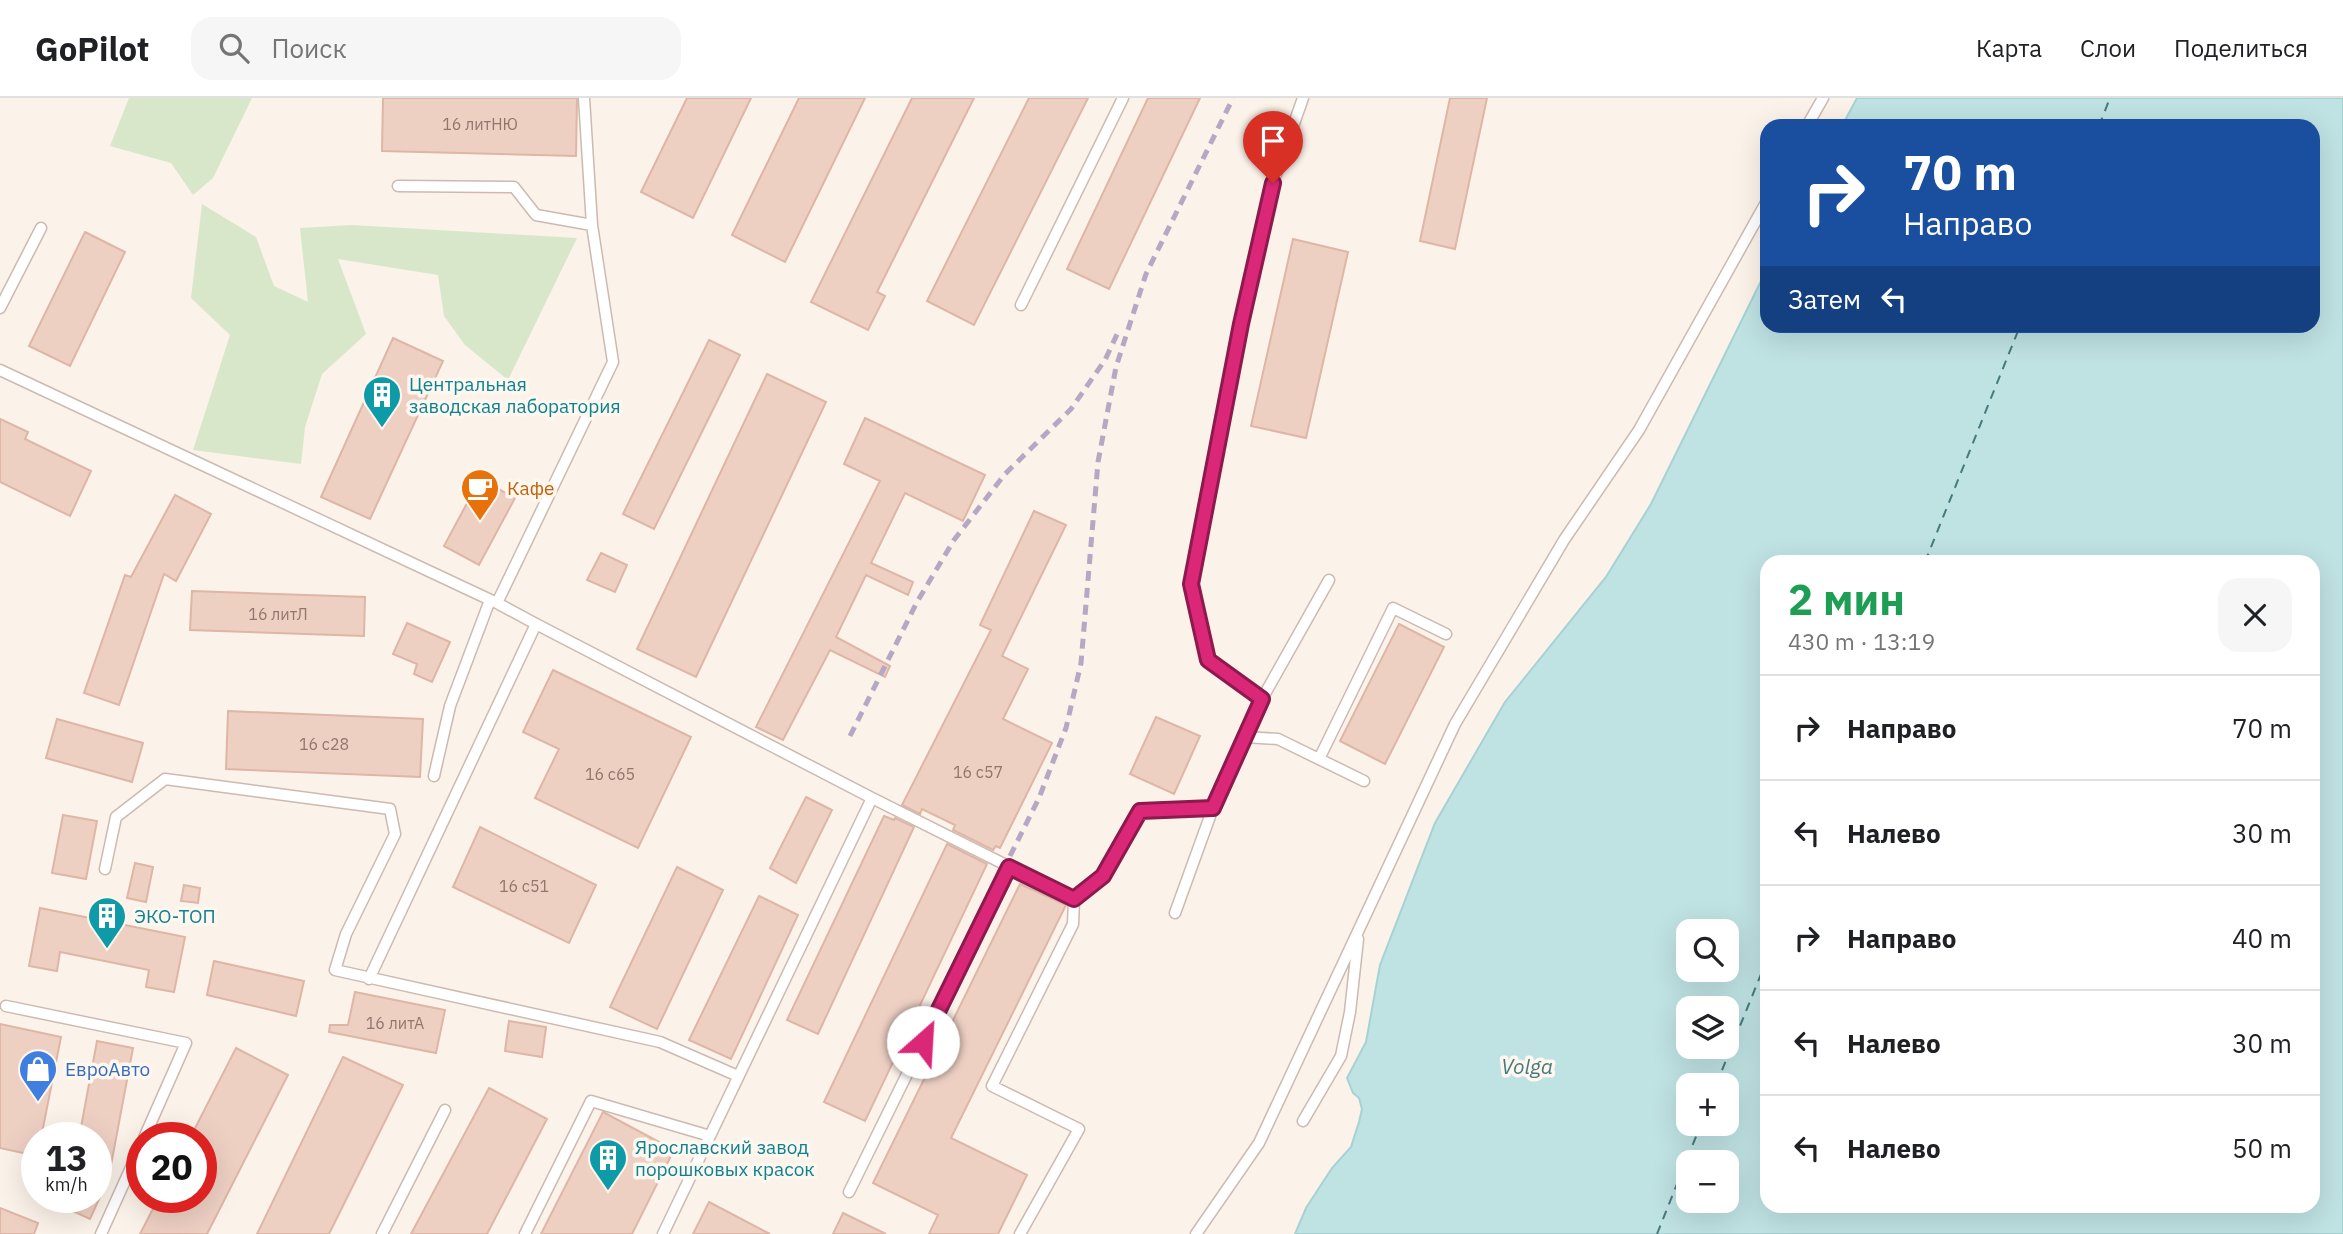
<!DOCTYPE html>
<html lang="ru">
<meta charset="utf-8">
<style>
:root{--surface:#fff;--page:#f6f6f6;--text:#202124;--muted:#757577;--line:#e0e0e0}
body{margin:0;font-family:"IBM Plex Sans",sans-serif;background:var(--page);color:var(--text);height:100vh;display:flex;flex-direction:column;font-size:26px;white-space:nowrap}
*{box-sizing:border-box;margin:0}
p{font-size:23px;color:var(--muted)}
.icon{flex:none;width:38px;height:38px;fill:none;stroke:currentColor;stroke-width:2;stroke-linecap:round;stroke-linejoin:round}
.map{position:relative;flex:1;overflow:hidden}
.drawer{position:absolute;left:1760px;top:457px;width:560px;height:658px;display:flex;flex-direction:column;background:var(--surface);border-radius:21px;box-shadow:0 7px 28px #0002}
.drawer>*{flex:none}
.guide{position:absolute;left:1760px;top:21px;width:560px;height:214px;border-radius:21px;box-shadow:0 7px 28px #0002;background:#1a4fa0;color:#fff;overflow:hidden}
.controls{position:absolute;left:1676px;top:821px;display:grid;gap:14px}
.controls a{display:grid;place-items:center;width:63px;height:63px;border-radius:14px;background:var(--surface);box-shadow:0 7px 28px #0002;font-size:35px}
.speed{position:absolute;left:21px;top:1024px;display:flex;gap:14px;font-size:35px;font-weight:700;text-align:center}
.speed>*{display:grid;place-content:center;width:91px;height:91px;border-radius:50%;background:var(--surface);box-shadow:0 7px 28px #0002;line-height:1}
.speed small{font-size:18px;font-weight:400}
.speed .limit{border:10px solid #d22;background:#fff;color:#111}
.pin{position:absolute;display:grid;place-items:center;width:60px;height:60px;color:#fff;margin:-72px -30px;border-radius:50% 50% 50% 0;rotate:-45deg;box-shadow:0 0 7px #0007}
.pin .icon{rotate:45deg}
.me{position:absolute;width:77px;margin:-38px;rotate:26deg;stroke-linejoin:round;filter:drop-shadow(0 0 5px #0008)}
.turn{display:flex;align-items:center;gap:24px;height:147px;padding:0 28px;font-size:32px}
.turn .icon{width:91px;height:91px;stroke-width:2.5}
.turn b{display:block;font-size:49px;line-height:60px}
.then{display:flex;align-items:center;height:66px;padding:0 28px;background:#0003;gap:14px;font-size:26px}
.round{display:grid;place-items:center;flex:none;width:74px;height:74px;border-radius:21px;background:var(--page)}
.overview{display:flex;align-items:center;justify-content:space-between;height:119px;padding:0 28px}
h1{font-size:42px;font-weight:700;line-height:52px;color:#1e9e55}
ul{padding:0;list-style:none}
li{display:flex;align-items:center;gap:21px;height:105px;padding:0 28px;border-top:2px solid var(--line)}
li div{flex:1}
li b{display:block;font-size:26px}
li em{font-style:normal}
header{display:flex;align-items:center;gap:42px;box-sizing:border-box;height:98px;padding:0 35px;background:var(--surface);border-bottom:2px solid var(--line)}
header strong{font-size:33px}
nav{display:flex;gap:38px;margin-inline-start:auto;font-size:24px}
.search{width:490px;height:63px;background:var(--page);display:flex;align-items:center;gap:18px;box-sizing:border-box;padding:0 24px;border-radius:21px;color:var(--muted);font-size:26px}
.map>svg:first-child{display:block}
.green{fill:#d8e7c9}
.water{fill:#bfe2e3;stroke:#a6d2d4;stroke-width:2;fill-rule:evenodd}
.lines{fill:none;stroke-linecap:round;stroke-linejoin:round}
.ferry{stroke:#477a7d;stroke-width:2;stroke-dasharray:9 7;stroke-linecap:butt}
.building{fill:#eed0c3;stroke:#dfb5a5;stroke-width:2}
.lane-casing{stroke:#ccbab0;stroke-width:13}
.lane{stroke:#fff;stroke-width:10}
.rail{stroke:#b4a8c4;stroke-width:5;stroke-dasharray:10 7;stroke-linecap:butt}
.route-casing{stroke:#8e194d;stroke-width:18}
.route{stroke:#db2777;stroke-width:12}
.labels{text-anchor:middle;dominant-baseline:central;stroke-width:7;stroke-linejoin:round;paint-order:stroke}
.number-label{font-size:16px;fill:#92766c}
.culture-label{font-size:19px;fill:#0d838f;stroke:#fdf7f0;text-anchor:start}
.food-label{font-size:19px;fill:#c56008;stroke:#fdf7f0;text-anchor:start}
.shop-label{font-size:19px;fill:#366cbe;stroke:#fdf7f0;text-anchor:start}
.water-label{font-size:21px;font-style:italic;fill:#477a7d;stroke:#fdf7f0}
</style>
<header>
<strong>GoPilot</strong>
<div class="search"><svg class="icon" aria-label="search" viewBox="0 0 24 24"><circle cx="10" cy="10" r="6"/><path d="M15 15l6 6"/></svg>Поиск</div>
<nav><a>Карта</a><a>Слои</a><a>Поделиться</a></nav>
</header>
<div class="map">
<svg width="2343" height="1136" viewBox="0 0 2343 1136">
<rect width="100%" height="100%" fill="#fbf2e9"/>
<path class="green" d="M129,0h123l-39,80 -20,17 -22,-32 -61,-17z
M202,106l54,33 18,49 34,16 -8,-74 52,-3 225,13 -69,142 -43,-35 -21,-29 -6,-41 -100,-16 28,75 -44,40 -17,53 -4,37 -108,-14 37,-115 -39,-37z"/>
<path class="water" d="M1857,0h486v1136h-1048l11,-26 26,-40 19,-21 8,-25 3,-13 -3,-11 -6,-5 -6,-15 19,-36 14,-77 55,-142 70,-121 101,-125 45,-73 116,-235 1,57h546v-200h-472zM1768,464h546v644h-546zM1689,833h38v39h-38zM1689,910h38v38h-38zM1689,987h38v39h-38zM1727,1064v38h-38v-38z"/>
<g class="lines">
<path class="ferry" d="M2099,28l11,-28
M1925,464l95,-236
M1716,987l52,-128
M1657,1136l44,-110"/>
</g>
<path class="building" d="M383,0h194l-1,58 -194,-5z
M687,0h64l-58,120 -52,-26z
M799,0h66l-80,164 -53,-27z
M912,0h62l-97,194 8,4 -17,34 -57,-28z
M1029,0h59l-114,227 -47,-24z
M1148,0h52l-91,191 -42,-20z
M1450,0h37l-32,151 -35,-8z
M85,134l40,20 -55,114 -41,-20z
M1293,141l55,13 -42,186 -55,-12z
M393,240l50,23 -73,158 -49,-22z
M709,242l31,15 -86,174 -31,-15z
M767,276l59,28 -130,275 -59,-28z
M865,320l120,57 -22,46 -58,-28 -34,70 42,19 -5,13 -42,-20 -30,62 54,29 -5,11 -55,-27 -47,90 -27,-13 124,-246 -36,-17z
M0,321l28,13 -3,7 66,32 -21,45 -70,-34z
M480,381l35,19 -36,67 -35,-19z
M175,397l36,19 -35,67 -12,-7 -45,131 -35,-12 41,-118 6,2z
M1034,413l32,14 -64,131 26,13 -25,50 49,24 -52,105 -4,-2 -3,4 -40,-20 2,-5 -33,-16 -2,5 -18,-9 89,-175 -11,-5z
M601,455l26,12 -12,27 -28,-12z
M192,493l173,6 -1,39 -174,-6z
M407,525l43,19 -18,40 -18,-8 3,-10 -24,-10z
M1399,526l45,23 -59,117 -45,-23z
M553,572l138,67 -53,111 -103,-50 24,-49 -36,-17z
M228,613l195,8 -3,58 -194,-8z
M1156,619l44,19 -26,58 -44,-20z
M57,621l86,24 -11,39 -86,-24z
M806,699l26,13 -36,73 -26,-15z
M63,717l34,6 -11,58 -34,-6z
M884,718l10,4 1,-2 19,9 -96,207 -31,-14z
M480,729l116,58 -27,58 -116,-56z
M947,746l40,20 -122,257 -41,-19z
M135,765l18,4 -7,35 -19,-4z
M677,769l46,23 -66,139 -47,-22z
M1020,786l46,21 -115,233 76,37 -29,59h-69l9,-19 -65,-32z
M184,787l16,3 -2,15 -17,-2z
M759,798l39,19 -67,144 -42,-19z
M40,810l145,29 -11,55 -28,-5 3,-17 -89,-18 -3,19 -28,-5z
M214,863l90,20 -8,35 -89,-21z
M355,894l90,18 -9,43 -107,-21 1,-7h18z
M509,923l37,6 -4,30 -37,-6z
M0,926l61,13 -20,101h-4v18l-37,-8z
M97,943l36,7 -22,117 -15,-3v-24h-17z
M236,950l52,27 -81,159h-67l19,-37h42v-59h-11z
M343,959l60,28 -74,149h-72z
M489,990l58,31 -60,115h-76z
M603,1014l71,38 -42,84h-91z
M71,1099h29l-10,22 -24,-11z
M709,1104l61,32h-77z
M0,1110l38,15 -4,11h-34z
M843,1115l43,21h-53z"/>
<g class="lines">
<defs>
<path id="lane" d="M1807,28l16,-28
M398,88l116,1 22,28 56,10
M1021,207l102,-207
M0,210l41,-80
M0,272l497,233
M536,526l336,174 202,101 29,-23 37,-65 73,-3 49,-109 -54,-39 -17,-76 50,-260 32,-141 30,-85
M1262,601l67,-119
M1245,639l33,2 86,42
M1319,661l74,-151 53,26
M434,678l16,-70 40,-106
M105,771l11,-52 49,-38 225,30 5,25 -49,100 -11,36 325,72 78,34
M1175,815l38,-105
M369,881l167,-355 -39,-21 116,-241 -21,-137 -8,-127
M6,908l180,37 -42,95
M1303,1023l38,-65 9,-44 8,-73
M849,1094l160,-325
M101,1136l41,-91
M382,1136l63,-124
M525,1136l66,-133 119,35
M663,1136l209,-436
M1020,1136l59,-105 -87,-43 81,-162 1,-25
M1196,1136l63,-91 196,-419 109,-184 75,-110 129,-231"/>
</defs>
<use href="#lane" class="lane-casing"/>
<use href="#lane" class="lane"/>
<path class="rail" d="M850,638l67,-134 37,-62 51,-66 66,-65 34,-49 15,-32
M1010,758l29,-58 27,-70 15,-65 17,-201 18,-95 30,-93 87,-176"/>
</g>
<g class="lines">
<defs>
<path id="route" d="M923,944l86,-175 65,32 29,-23 37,-65 73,-3 49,-109 -54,-39 -17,-76 50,-260 32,-141"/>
</defs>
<use href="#route" class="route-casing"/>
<use href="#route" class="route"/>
</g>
<defs>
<symbol id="building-pin" viewBox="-11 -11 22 30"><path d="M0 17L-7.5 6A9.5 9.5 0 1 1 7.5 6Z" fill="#0f9aa8" stroke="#fdf7f0"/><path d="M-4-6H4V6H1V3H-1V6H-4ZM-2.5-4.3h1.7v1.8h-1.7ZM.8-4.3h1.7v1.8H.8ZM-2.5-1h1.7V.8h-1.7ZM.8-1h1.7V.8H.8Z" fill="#fff"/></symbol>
<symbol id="cafe-pin" viewBox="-11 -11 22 30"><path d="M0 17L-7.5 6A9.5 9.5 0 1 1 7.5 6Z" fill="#e8710a" stroke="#fdf7f0"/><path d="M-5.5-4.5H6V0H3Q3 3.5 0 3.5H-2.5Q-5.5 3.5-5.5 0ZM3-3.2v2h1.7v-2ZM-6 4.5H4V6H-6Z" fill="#fff"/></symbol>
<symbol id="shop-pin" viewBox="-11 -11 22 30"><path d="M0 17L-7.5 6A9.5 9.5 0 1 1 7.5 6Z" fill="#3f7fe0" stroke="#fdf7f0"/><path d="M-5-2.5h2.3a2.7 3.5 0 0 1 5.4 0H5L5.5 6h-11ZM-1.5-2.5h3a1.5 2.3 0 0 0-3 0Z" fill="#fff"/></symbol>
</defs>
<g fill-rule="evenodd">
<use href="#building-pin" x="360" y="275" width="44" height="60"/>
<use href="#cafe-pin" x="458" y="368" width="44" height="60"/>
<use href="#building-pin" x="85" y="796" width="44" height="60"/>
<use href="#shop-pin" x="16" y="949" width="44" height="60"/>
<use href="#building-pin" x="586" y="1038" width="44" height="60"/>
</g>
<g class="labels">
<g class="number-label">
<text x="480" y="26">16 литНЮ</text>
<text x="278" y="516">16 литЛ</text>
<text x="324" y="646">16 с28</text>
<text x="978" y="674">16 с57</text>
<text x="610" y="676">16 с65</text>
<text x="524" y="788">16 с51</text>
<text x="395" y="925">16 литА</text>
</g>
<g class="culture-label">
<text x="409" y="286">Центральная<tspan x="409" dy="22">заводская лаборатория</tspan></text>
<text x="134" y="818">ЭКО-ТОП</text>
<text x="635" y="1049">Ярославский завод<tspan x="635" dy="22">порошковых красок</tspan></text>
</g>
<g class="food-label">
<text x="507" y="390">Кафе</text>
</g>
<g class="shop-label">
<text x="65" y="971">ЕвроАвто</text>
</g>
<g class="water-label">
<text x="1527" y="968">Volga</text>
</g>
</g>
</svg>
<div class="controls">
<a><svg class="icon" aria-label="search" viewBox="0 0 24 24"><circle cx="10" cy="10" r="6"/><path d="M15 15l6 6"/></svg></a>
<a><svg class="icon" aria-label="layers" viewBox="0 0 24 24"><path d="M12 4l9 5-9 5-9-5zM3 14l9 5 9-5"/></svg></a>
<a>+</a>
<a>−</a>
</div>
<div class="speed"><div>13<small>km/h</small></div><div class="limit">20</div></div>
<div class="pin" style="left:1273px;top:85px;background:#d93025"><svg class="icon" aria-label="arrive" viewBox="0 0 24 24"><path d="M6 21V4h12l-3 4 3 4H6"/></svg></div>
<svg class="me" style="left:923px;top:944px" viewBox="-20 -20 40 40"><circle r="19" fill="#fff"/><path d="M0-13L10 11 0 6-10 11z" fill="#db2777"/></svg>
<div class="guide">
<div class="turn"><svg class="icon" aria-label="right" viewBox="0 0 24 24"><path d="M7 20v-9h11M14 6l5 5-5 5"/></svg><div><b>70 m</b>Направо</div></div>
<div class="then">Затем<svg class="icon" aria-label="left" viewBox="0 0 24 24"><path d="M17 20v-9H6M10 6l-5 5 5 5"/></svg></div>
</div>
<section class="drawer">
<div class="overview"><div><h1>2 мин</h1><p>430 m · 13:19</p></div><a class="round"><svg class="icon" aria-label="close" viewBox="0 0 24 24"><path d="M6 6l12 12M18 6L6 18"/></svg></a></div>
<ul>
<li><svg class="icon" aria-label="right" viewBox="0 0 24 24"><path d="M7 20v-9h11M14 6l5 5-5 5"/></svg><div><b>Направо</b></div><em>70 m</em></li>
<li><svg class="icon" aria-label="left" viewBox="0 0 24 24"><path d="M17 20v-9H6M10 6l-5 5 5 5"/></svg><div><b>Налево</b></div><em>30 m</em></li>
<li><svg class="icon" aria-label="right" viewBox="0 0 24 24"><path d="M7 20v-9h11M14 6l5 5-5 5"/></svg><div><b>Направо</b></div><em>40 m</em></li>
<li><svg class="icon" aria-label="left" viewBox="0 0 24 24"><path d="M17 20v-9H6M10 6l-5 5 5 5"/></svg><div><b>Налево</b></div><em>30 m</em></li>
<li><svg class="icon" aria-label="left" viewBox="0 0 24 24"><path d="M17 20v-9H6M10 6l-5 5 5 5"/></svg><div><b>Налево</b></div><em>50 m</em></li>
</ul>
</section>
</div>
